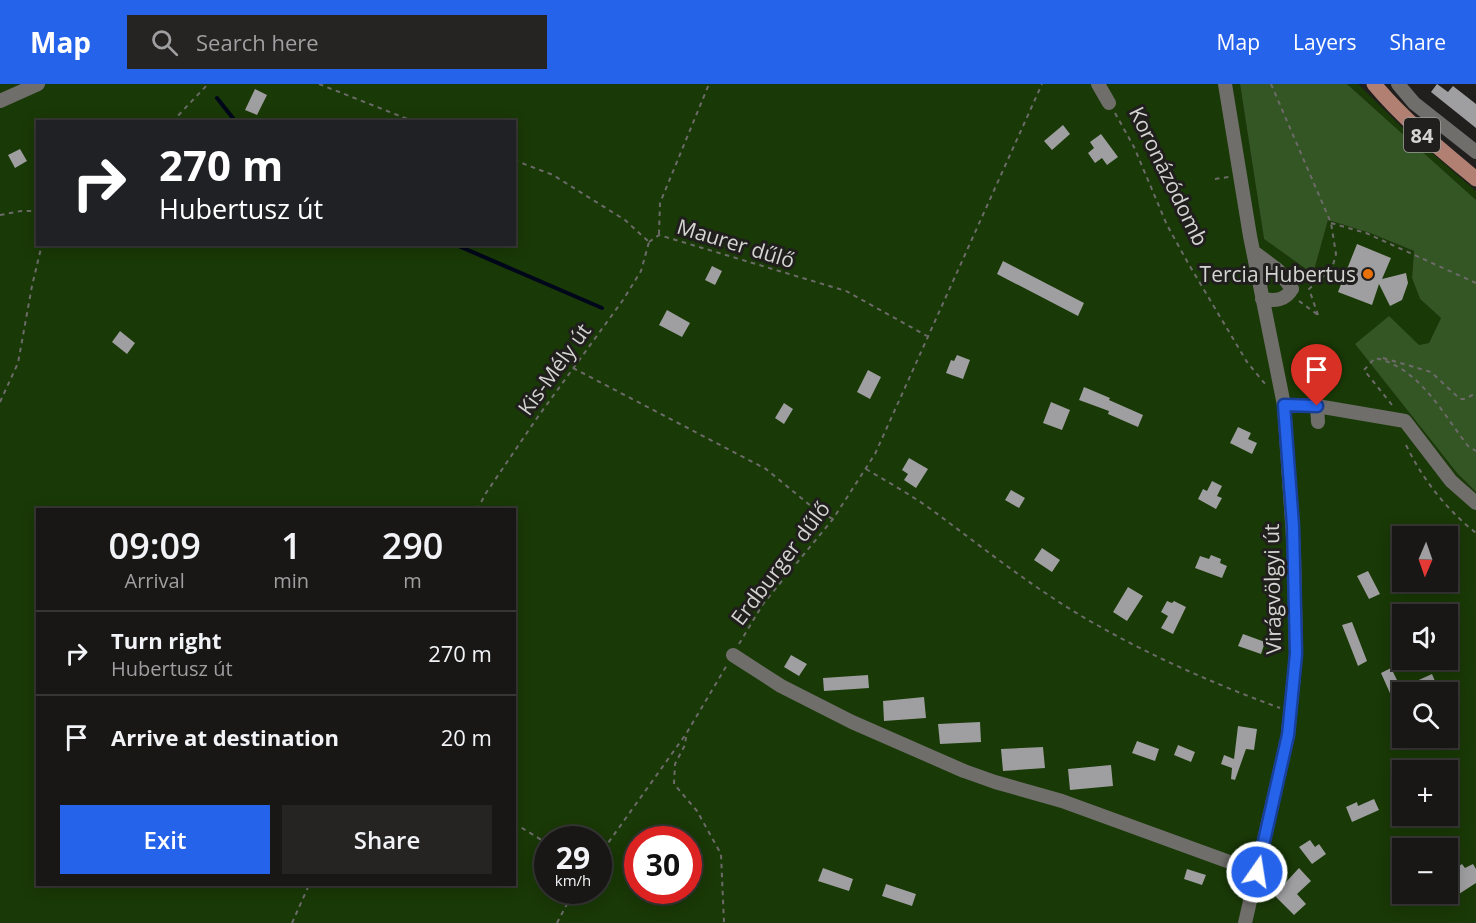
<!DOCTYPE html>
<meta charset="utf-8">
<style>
:root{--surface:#181716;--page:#252423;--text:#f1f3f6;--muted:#9f9fa1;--line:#363635;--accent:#2563eb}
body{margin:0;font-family:"Open Sans",sans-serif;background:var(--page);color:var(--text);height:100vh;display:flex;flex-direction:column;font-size:22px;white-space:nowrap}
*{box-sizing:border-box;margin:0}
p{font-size:20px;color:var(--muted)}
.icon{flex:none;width:33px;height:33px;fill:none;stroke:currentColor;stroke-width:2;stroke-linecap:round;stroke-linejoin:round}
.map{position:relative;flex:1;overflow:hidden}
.panel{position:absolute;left:36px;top:424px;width:480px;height:378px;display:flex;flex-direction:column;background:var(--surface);border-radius:0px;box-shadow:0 3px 15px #0003,0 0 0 2px var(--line)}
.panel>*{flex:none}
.hud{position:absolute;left:36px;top:36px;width:480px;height:126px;border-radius:0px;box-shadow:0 3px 15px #0003,0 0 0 2px var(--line);background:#202124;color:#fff;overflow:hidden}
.needle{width:39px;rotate:182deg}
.tools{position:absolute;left:1392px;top:442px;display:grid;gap:12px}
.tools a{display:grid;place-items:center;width:66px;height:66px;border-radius:0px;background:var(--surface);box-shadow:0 3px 15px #0003,0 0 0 2px var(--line);font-size:30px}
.speed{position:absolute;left:534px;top:742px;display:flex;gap:12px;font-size:30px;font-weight:700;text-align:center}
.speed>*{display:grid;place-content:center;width:78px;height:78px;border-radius:50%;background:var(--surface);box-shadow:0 3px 15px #0003,0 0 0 2px var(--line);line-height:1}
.speed small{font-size:15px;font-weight:400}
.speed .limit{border:9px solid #d22;background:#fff;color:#111}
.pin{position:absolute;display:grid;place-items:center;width:51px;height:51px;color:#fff;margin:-62px -26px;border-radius:50% 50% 50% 0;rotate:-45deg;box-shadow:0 0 6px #0007}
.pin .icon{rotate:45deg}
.me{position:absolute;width:66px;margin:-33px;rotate:13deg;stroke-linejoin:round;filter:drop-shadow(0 0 4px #0008)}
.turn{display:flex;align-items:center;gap:21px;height:126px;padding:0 24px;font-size:27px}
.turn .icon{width:78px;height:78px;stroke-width:2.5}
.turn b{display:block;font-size:42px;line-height:51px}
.eta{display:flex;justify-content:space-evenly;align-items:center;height:102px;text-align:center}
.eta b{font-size:36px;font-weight:600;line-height:42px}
.action{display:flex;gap:12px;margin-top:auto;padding:12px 24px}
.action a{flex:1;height:69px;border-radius:0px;background:var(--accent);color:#fff;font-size:24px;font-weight:600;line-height:69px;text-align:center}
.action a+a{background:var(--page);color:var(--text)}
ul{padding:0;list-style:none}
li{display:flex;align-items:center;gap:18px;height:84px;padding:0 24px;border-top:2px solid var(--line)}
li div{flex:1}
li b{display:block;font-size:22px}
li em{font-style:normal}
header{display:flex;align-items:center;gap:36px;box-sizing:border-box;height:84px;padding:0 30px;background:var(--accent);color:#fff}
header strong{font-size:28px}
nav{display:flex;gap:33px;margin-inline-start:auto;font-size:21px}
.search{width:420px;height:54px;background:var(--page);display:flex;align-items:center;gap:15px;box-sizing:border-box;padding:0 21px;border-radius:0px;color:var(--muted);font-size:22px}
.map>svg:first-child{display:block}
.green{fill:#193906;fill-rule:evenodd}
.forest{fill:#345524}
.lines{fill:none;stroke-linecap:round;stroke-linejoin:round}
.stream{stroke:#00071a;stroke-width:4}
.building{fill:#9f9ea1}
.path{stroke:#6c6b69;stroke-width:2;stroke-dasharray:4.5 4.5;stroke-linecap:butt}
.minor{stroke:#6f6e6b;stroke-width:14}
.major{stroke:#b18073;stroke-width:15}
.route-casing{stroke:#184099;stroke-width:15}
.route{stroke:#2563eb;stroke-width:10}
.food-dot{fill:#e8710a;stroke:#201f1d;stroke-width:2}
.labels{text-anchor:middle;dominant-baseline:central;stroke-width:6;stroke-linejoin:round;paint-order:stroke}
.shield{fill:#201f1d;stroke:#9e9e9c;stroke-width:1.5}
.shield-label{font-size:20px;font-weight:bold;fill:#d4d4d2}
.street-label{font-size:21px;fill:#d4d4d2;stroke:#201f1d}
.poi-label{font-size:21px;fill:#d4d4d2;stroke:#201f1d;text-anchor:end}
</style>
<header>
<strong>Map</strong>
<div class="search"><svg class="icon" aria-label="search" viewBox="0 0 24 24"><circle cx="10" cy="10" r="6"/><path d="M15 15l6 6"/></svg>Search here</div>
<nav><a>Map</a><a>Layers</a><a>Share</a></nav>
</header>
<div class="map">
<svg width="1476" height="839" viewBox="0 0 1476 839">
<rect width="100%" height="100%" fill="#201f1d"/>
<path class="green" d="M0,0h1240l24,155 49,35 15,-54 42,13 44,18 -2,27 8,21 21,19 -12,25 -10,2h-63l101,128 19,19v431h-1476zM38,38h476v122h-476zM38,426h476v375h-476zM1402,453h46v45h-46zM1402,531h46v45h-46zM1402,609h46v45h-46zM1402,687h46v45h-46zM548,756h50v51h-50zM638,756h50v51h-50zM1402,765h46v45h-46z
M1347,0h11l46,45 72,62v9z"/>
<path class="forest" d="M1240,0h107l129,116v292l-19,-19 -102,-129 34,-28 30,29 10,-2 12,-25 -21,-19 -8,-21 2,-27 -44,-18 -42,-13 -15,54 -49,-35z"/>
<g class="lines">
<path class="stream" d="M217,14l19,24
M454,160l148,64"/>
</g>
<path class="building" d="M1437,0l11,8 5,-6 23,18v24l-45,-36z
M255,5l12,6 -10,20 -12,-5z
M1063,41l7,9 -18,16 -8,-9z
M1101,50l17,23 -11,8 -5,-7 -7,5 -7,-10 6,-5 -4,-6z
M20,65l7,12 -12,7 -7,-13z
M1357,160l34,14 -9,21 24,-6 2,10 -6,17 -12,6 -11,-22 -7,21 -34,-13z
M1003,177l81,42 -6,13 -81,-42z
M712,182l10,5 -7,14 -10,-5z
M667,226l23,13 -8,14 -23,-12z
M120,247l15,12 -8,11 -15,-12z
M957,271l13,5 -7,19 -17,-6 5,-13 3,1z
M868,286l13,7 -11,22 -13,-7z
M1084,303l26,11 -1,2 34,15 -5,12 -30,-13 1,-3 -30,-11z
M1051,318l19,8 -8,20 -19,-7z
M784,319l9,6 -9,15 -9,-6z
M1238,343l13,6 -3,6 9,4 -5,11 -22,-11z
M909,374l19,11 -12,19 -12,-8 4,-6 -6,-4z
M1212,397l10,5 -5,10 5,2 -6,11 -18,-10 5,-10 4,2z
M1011,406l14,8 -6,10 -14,-8z
M1042,464l18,12 -8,12 -18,-12z
M1211,471l10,4 -1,4 7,3 -5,12 -27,-10 5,-12 9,3z
M1368,487l12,23 -11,5 -12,-23z
M1128,503l15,9 -16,25 -14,-9z
M1167,517l5,2 2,-2 12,6 -13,27 -12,-6 7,-12 -7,-4z
M1352,538l15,39 -9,5 -16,-41z
M1243,550l22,8 -4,12 -23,-8z
M791,571l16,9 -8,12 -15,-9z
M1391,584l10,20 31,-14 8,19h-38v2l-9,5 -12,-27z
M868,591l1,13 -45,3 -1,-13z
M924,613l2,21 -42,3 -1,-20z
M980,638l1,20 -41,2 -2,-20z
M1238,642l19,3 -3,21 -8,-1 -11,31 -4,-1 1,-11 -11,-4 3,-9 10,4z
M1137,657l22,8 -4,12 -23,-8z
M1178,661l17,7 -4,10 -17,-7z
M1043,663l2,21 -42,3 -2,-22z
M1111,681l2,21 -43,4 -2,-21z
M1374,715l5,11 -27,12 -6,-15 11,-5 1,4z
M1310,756l5,7 4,-3 7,10 -14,10 -13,-17z
M1462,780l3,4 8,-4 3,5v14l-28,18v-19l4,-3 -4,-6z
M823,784l30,11 -4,12 -31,-10z
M1299,784l12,13 -14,13 9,10 -12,11 -20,-20z
M1187,785l19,6 -4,10 -18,-6z
M886,800l30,10 -4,12 -30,-10z"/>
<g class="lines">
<path class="path" d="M319,0l96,38
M1271,0l60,139 5,31 -4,15 -23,20 9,26
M1115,29l19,34 33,78 21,38 59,99 19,23
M172,38l36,-38
M514,76l39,15 72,45 24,22
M1215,95l14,-2
M0,131l21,-4h17
M1331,139l35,10 110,50
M659,150l1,-31 49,-119
M649,158l10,-7 187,56 81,45
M1299,217l19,14
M1383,274l48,14 29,27h5l11,-6
M573,284l193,101 51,42 16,8
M0,318l18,-39 14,-77 10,-42
M1392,321l-28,-35 11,-12c44,9 68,56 93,88l8,5
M1406,361c17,35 40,64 70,88
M866,385c22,13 45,26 66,41 54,40 106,82 165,115 58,33 120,60 183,83
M477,426l9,-17 51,-75 86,-118 18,-29 8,-29
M739,560l24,-40 70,-85 42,-65 167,-370
M686,653l-1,8 -10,19 -1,20 23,27 24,43 3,69
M514,739l34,21
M598,773l88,-123 41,-69
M292,839l17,-38
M557,839l17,-32"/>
<path class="minor" d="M1098,0l11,19
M1225,0l25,152 34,169 10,148 2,101 -8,81 -43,188
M1398,0l16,19 62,49
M0,17l38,-17
M1254,168l24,18 14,19c-7,12 -17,12 -30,10
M1284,321l33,1 88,15 46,60 25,22
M1317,322l1,16
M733,571l48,31 71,36 112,49 31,11 67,19 195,71"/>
<path class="major" d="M1374,0c30,36 66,65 102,95"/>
</g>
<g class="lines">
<defs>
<path id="route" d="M1257,788l31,-137 8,-81 -3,-128 -9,-121 33,1"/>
</defs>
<use href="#route" class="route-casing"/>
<use href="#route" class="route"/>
</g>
<circle class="food-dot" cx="1368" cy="190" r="6"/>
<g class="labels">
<rect class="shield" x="1404" y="34" width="36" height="34" rx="4.5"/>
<g class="shield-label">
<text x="1422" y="51">84</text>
</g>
<g class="street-label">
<text transform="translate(1169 92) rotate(64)">Koronázódomb</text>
<text transform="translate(736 159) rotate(17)">Maurer dűlő</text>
<text transform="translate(554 285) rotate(-54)">Kis-Mély út</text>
<text transform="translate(780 479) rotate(-53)">Erdburger dűlő</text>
<text transform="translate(1272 505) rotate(-91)">Virágvölgyi út</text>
</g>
<g class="poi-label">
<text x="1356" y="190">Tercia Hubertus</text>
</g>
</g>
</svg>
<div class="tools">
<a><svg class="needle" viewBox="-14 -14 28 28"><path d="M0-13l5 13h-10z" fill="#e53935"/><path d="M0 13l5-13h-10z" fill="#9f9fa1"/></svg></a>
<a><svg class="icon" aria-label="sound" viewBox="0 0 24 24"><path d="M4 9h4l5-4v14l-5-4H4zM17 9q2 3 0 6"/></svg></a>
<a><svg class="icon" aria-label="search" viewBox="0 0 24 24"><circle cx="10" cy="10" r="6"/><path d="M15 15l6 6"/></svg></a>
<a>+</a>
<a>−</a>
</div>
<div class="speed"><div>29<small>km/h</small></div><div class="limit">30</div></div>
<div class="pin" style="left:1317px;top:322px;background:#d93025"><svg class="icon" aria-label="arrive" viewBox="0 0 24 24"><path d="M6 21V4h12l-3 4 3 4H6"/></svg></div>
<svg class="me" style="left:1257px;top:788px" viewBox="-20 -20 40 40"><circle r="17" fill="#2563eb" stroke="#fff" stroke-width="3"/><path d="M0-11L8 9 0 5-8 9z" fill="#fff"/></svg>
<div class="hud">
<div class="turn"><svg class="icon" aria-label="right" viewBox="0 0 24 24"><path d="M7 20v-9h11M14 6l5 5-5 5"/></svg><div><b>270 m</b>Hubertusz út</div></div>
</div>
<section class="panel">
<div class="eta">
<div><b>09:09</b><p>Arrival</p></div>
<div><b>1</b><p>min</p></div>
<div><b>290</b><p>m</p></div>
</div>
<ul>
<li><svg class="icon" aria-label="right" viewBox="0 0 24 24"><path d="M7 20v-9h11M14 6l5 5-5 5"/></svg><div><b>Turn right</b><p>Hubertusz út</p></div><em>270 m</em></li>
<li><svg class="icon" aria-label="arrive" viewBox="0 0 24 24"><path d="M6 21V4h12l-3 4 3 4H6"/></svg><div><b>Arrive at destination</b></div><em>20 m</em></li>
</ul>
<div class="action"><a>Exit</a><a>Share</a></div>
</section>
</div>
